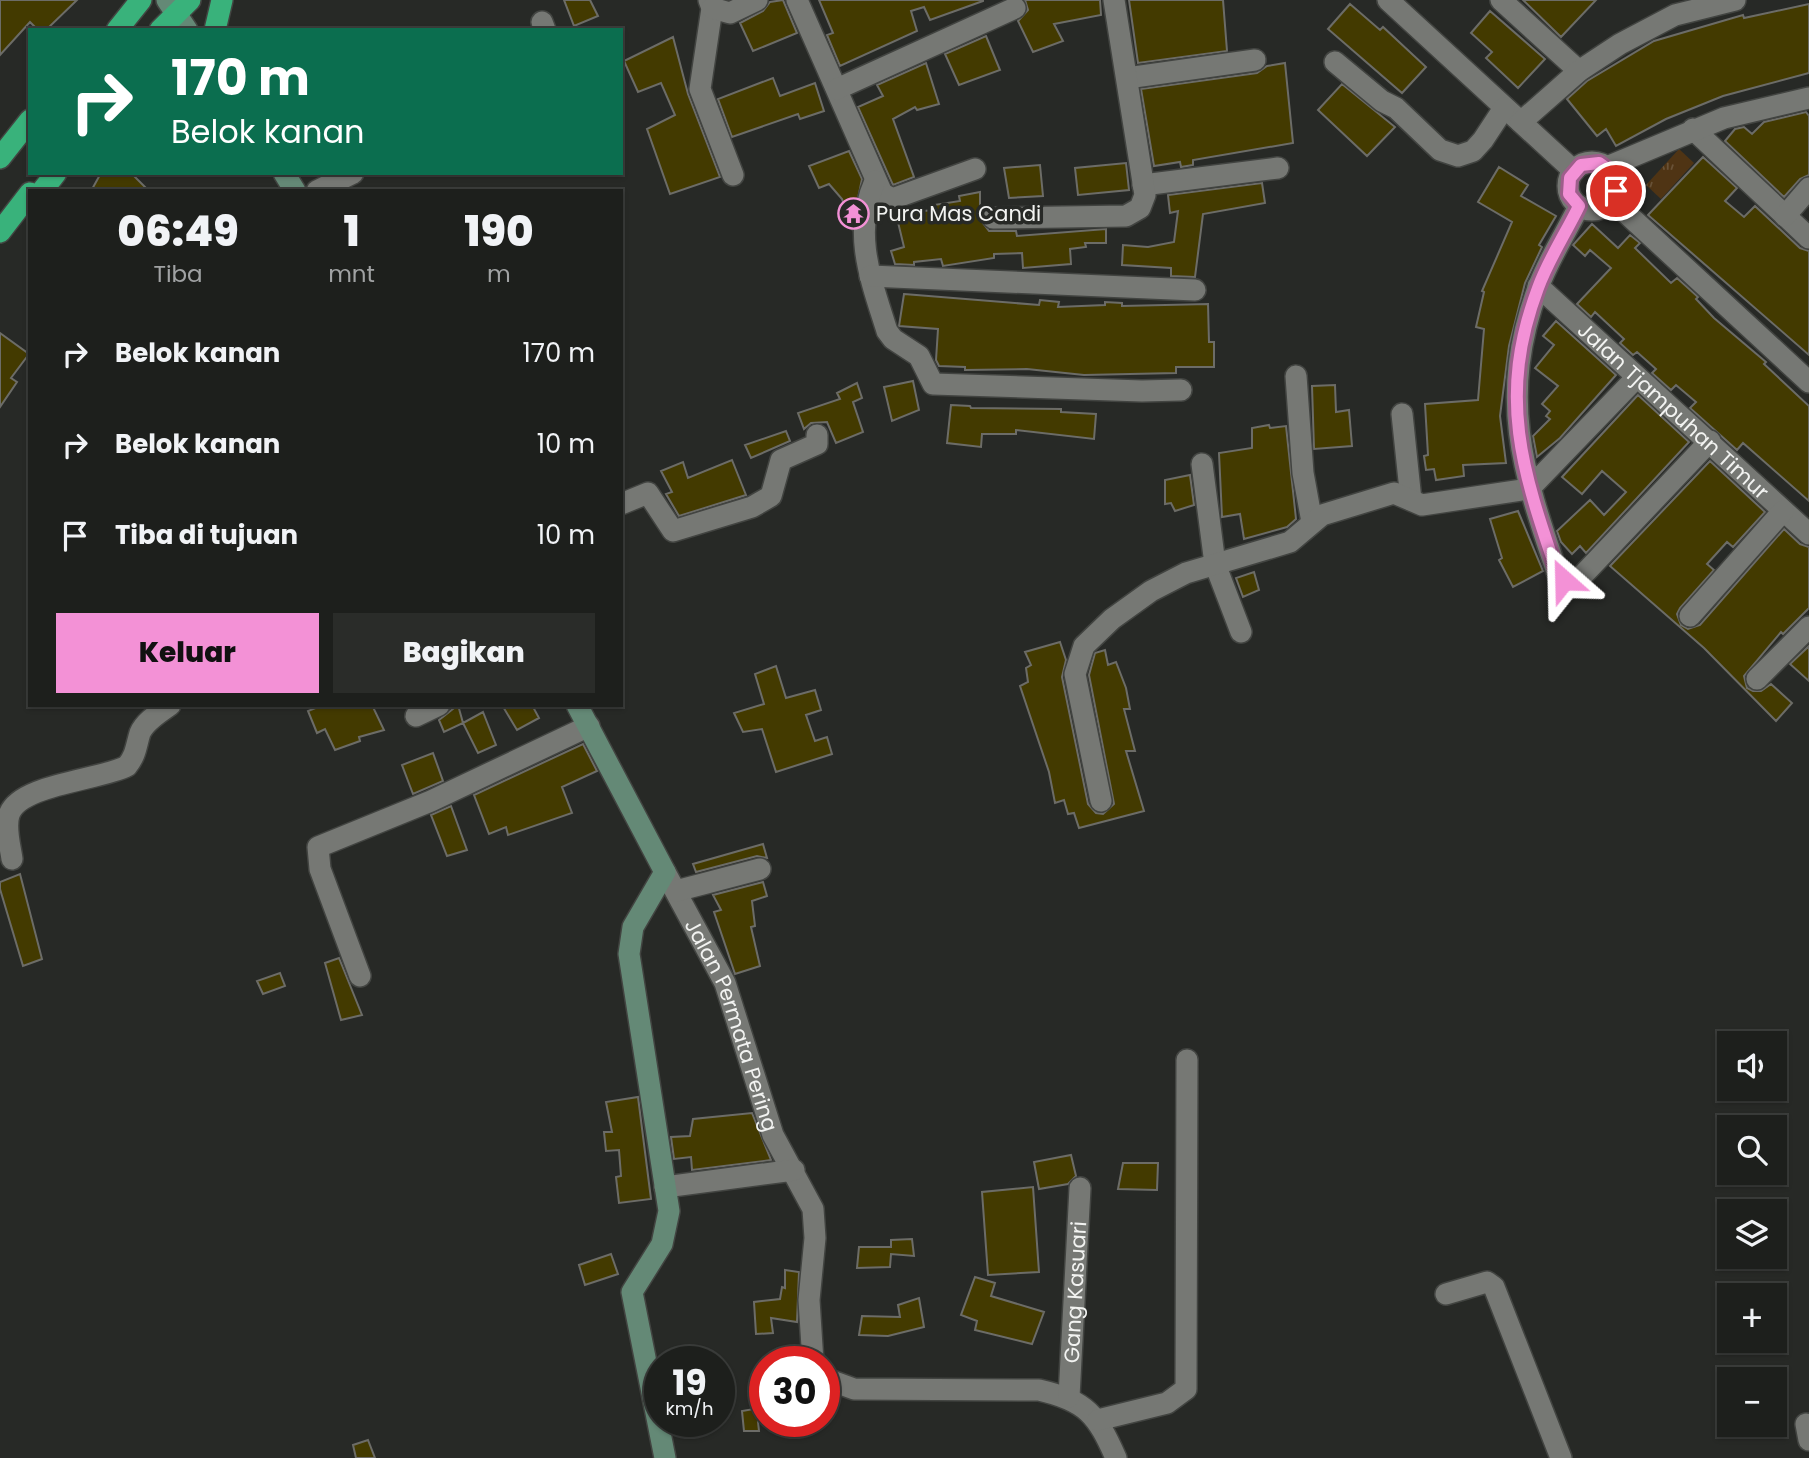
<!DOCTYPE html>
<html lang="id">
<meta charset="utf-8">
<style>
:root{--surface:#1d1f1c;--page:#2a2c29;--text:#f1f3f6;--muted:#a0a2a3;--line:#3b3d3b;--accent:#f391d6}
body{margin:0;font-family:Poppins,sans-serif;background:var(--page);color:var(--text);height:100vh;display:flex;flex-direction:column;font-size:26px;white-space:nowrap}
*{box-sizing:border-box;margin:0}
p{font-size:23px;color:var(--muted)}
.icon{flex:none;width:38px;height:38px;fill:none;stroke:currentColor;stroke-width:2;stroke-linecap:round;stroke-linejoin:round}
.map{position:relative;flex:1;overflow:hidden}
.side{position:absolute;left:28px;top:189px;width:595px;height:518px;display:flex;flex-direction:column;background:var(--surface);border-radius:0px;box-shadow:0 2px 5px #0004,0 0 0 2px var(--line)}
.side>*{flex:none}
.hud{position:absolute;left:28px;top:28px;width:595px;height:147px;border-radius:0px;box-shadow:0 2px 5px #0004,0 0 0 2px var(--line);background:#0b6e4f;color:#fff;overflow:hidden}
.buttons{position:absolute;left:1717px;top:1031px;display:grid;gap:14px}
.buttons a{display:grid;place-items:center;width:70px;height:70px;border-radius:0px;background:var(--surface);box-shadow:0 2px 5px #0004,0 0 0 2px var(--line);font-size:35px}
.speed{position:absolute;left:644px;top:1346px;display:flex;gap:14px;font-size:35px;font-weight:700;text-align:center}
.speed>*{display:grid;place-content:center;width:91px;height:91px;border-radius:50%;background:var(--surface);box-shadow:0 2px 5px #0004,0 0 0 2px var(--line);line-height:1}
.speed small{font-size:18px;font-weight:400}
.speed .limit{border:10px solid #d22;background:#fff;color:#111}
.pin{position:absolute;display:grid;place-items:center;width:60px;height:60px;color:#fff;margin:-30px;border:4px solid #fff;border-radius:50%;box-shadow:0 2px 7px #0007}
.me{position:absolute;width:77px;margin:-38px;rotate:335deg;stroke-linejoin:round;filter:drop-shadow(0 0 5px #0008)}
.turn{display:flex;align-items:center;gap:24px;height:147px;padding:0 28px;font-size:32px}
.turn .icon{width:91px;height:91px;stroke-width:2.5}
.turn b{display:block;font-size:49px;line-height:60px}
.eta{display:flex;justify-content:space-evenly;align-items:center;height:119px;text-align:center}
.eta b{font-size:42px;font-weight:800;line-height:49px}
.cta{display:flex;gap:14px;margin-top:auto;padding:14px 28px}
.cta a{flex:1;height:80px;border-radius:0px;background:var(--accent);color:#111;font-size:28px;font-weight:800;line-height:80px;text-align:center}
.cta a+a{background:var(--page);color:var(--text)}
ul{padding:0;list-style:none}
li{display:flex;align-items:center;gap:21px;height:91px;padding:0 28px}
li div{flex:1}
li b{display:block;font-size:26px}
li em{font-style:normal}
.map>svg:first-child{display:block}
.park{fill:url(#park-tufts)}
.building{fill:#433a00;stroke:#6c6c67;stroke-width:2}
.lines{fill:none;stroke-linecap:round;stroke-linejoin:round}
.street-casing{stroke:#424441;stroke-width:24}
.secondary-casing{stroke:#424441;stroke-width:24}
.highway-casing{stroke:#424441;stroke-width:24}
.street{stroke:#767874;stroke-width:21}
.secondary{stroke:#648976;stroke-width:21}
.highway{stroke:#39b27b;stroke-width:21}
.route-casing{stroke:#9e5e8b;stroke-width:18}
.route{stroke:#f391d6;stroke-width:12}
.labels{text-anchor:middle;dominant-baseline:central;stroke-width:7;stroke-linejoin:round;paint-order:stroke}
.poi-label{font-size:21px;fill:#f2f3f1;stroke:#272926;text-anchor:start}
.street-label{font-size:21px;fill:#f2f3f1;stroke:#272926}
</style>
<div class="map">
<svg width="1809" height="1458" viewBox="0 0 1809 1458">
<defs>
<pattern id="park-tufts" width="24" height="20" patternUnits="userSpaceOnUse" patternTransform="scale(1.75)"><rect width="24" height="20" fill="#4f3414"/><path d="M3 7l-1-3M5 7V3M7 7l1-3M15 17l-1-3M17 17v-4M19 17l1-3" fill="none" stroke="#695237"/></pattern>
</defs>
<rect width="100%" height="100%" fill="#272926"/>
<path class="park" d="M1679,149l15,14 -33,36 -15,-14z"/>
<path class="building" d="M0,0h77l-31,30h-8l-8,-8 -30,33z
M564,0h26l8,16 -24,10z
M783,0l14,33 -44,18 -13,-28 23,-12 7,-9z
M819,0h164v1l-53,19 -6,-13 -13,4 6,20 -77,35 -13,-31 6,-2z
M1025,0h75l1,15 -47,9 9,17 -30,11 -15,-31 10,-11z
M1129,0h94l4,51 -89,12z
M1523,0h73l-35,37z
M1350,4l30,26 3,-3 43,40 -24,26 -74,-64z
M1809,4v69l-86,23 -57,23 -50,27 -10,-17 -9,7 -30,-37 20,-18 67,-40 89,-26 1,3z
M1490,11l55,48 -27,29 -32,-30 6,-6 -21,-19z
M986,36l14,34 -41,15 -14,-31z
M673,37l15,57 32,83 -50,17 -23,-65 28,-14 -14,-32 -23,9 -14,-31z
M926,63l13,41 -22,6 -2,-3 -22,12 21,58 -21,8 -35,-78 25,-11 -6,-11z
M1285,63l8,80 -100,17v5l-12,2 -1,-5 -26,4 -13,-77 116,-16 10,-7z
M773,78l7,18 35,-13 9,28 -24,8 -2,-5 -66,23 -14,-38z
M1342,84l53,43 -28,29 -49,-46z
M1806,112l3,4v59l-9,4 -16,18 -59,-56 10,-12 9,-2 8,7 12,-12z
M849,151l13,28 -10,49 -10,-29 -13,-15 -10,4 -10,-22z
M1703,157l34,31 -12,13 19,16 11,-11 45,42 9,3v104l-161,-140z
M1126,163l3,27 -51,5 -3,-27z
M1040,165l3,31 -34,2 -5,-30z
M1499,167l29,18 -7,11 35,20 -17,29 3,2 -17,36 -16,63 -9,70 6,47 -43,2 1,11 -28,4 -2,-11 -8,1 -2,-14 4,-1 -3,-51 53,-4 6,-71 -8,-2 8,-35 -2,-1 30,-69 -34,-20z
M101,173h30l18,18h-58z
M1262,183l3,20 -62,11 -8,63 -24,-1v-8l-49,-3 1,-20 25,2 26,-5 4,-31 -8,2 -2,-18z
M980,192v27l9,12h27l1,5 89,-7v14h-21l1,4 -16,2 1,15 -48,4 -1,-15 -28,1v4l-51,8 -2,-7 -27,3v3l-19,-1 -4,-13 13,-4 -7,-29 12,-6 26,-2 -1,-5 26,-4 -1,-5z
M1592,224l26,24 12,-13 10,8 -5,5 36,35 6,-5 21,19 -2,2 18,19 52,44 -2,2 45,42v95l-66,-58 -6,7 -47,-42 6,-6 -20,-17 -5,5 -19,-17 4,-4 -19,-17 -4,3 -13,-12 4,-4 -29,-27 -4,5 -14,-13 34,-36 -21,-18 -5,6 -12,-11z
M904,294l135,11 1,-5 19,2 -1,5 47,-2v-3l17,1v3l86,-2 1,38h5v25h-38v6l-92,2 -57,-6 -62,1v-3l-26,-1 -3,-6 2,-31 -39,-3z
M1556,321l60,54 -56,63 -23,19 -4,-21 17,-17 -4,-3 4,-5 -8,-7 16,-18 -23,-18 19,-23 -11,-9z
M0,333l29,21 -18,24 6,4 -17,25z
M913,381l6,29 -27,11 -8,-34z
M857,383l5,15 -9,4 10,30 -27,11 -9,-21 -16,1 -7,6 -6,-16 42,-14 -3,-6z
M1335,385l1,27 13,-2 3,36 -38,3 -2,-63z
M1638,395l51,47 -103,111 -6,-7 -8,8 -11,-12 -4,-11 33,-31 14,15 22,-23 -24,-21 -20,23 -20,-17z
M951,405l19,1 1,2 90,1v3l35,2 -2,25 -78,-9v4h-34l-1,13 -34,-4z
M1269,425l1,3 16,-2 10,93 -9,8 -43,12 -4,-25 -18,3 -3,-64 33,-5v-20z
M786,431l4,10 -39,17 -6,-13z
M732,460l14,35 -67,21 -13,-22 6,-2 -11,-21 22,-9 5,16z
M1710,461l55,51 -32,35 -6,-5 -20,22 7,6 -34,38 -3,6 4,11 7,4 12,-4 84,-96 16,15 9,3v61l-26,26 -2,-2 -37,44 3,12 6,3h8l10,-7 21,19 -16,18 -72,-73 -94,-82z
M1190,475l4,30 -19,6 -4,-8 -6,1v-24z
M1518,511l25,60 -30,16 -14,-27 3,-2 -12,-39z
M1254,572l5,18 -16,7 -7,-19z
M1060,642l6,18 -4,17 26,127 8,9 7,1 11,-10 -25,-129 6,-22 10,-3 3,15 8,-3 10,26 4,21h-6l11,42h-9l18,60 -65,17 -5,-15 -6,1 -4,-14 -9,3 -6,-31 -29,-86 8,-4 -2,-14 5,-3 -6,-13z
M1809,646v35l-19,-17z
M776,666l10,32 29,-8 6,20 -15,5 9,26 12,-4 5,17 -56,18 -14,-43 -19,3 -9,-19 30,-9 -9,-30z
M323,705h49l12,25 -25,7 1,4 -25,9 -10,-21 -8,4 -9,-22z
M458,705l5,18 -19,9 -5,-12z
M502,705h30l7,13 -22,12z
M483,712l13,33 -18,8 -15,-30z
M583,744l14,27 -35,16 10,26 -64,22 -2,-8 -17,7 -15,-39z
M433,753l10,28 -30,13 -11,-29z
M451,806l16,44 -20,6 -16,-41z
M763,844l4,14 -10,-2 -61,16 -3,-8z
M20,874l22,85 -19,7 -23,-77v-7z
M763,882l4,14 -15,5 3,25 -4,1 9,39 -25,8 -21,-62 7,-2 -8,-15z
M339,958l23,57 -21,5 -16,-57z
M280,973l5,13 -22,8 -6,-13z
M638,1097l13,102 -32,4 -3,-26 5,-1 -2,-26 -13,1 -2,-19h8l-6,-30z
M752,1113l19,47 -79,10 -1,-13 -17,2 -3,-22 19,-1 3,-17z
M1071,1155l5,21 -8,8 -29,5 -5,-27z
M1123,1163h35l-1,27 -39,-1z
M1033,1187l6,85 -51,3 -6,-83z
M912,1239l2,17 -23,-2 -1,13 -33,1 2,-21h32v-7z
M611,1254l7,20 -33,11 -6,-20z
M785,1270l14,2 -2,50 -26,-4 2,15 -17,1 -2,-32 26,-3 2,-12 3,1z
M975,1277l20,6 -4,13 53,16 -12,32 -57,-14 2,-9 -16,-6z
M919,1298l5,29 -36,9 -29,-1 3,-19 38,1 -2,-12z
M765,1407v14l-7,1 1,9h-15l-2,-20z
M368,1440l7,18h-19l-3,-13z"/>
<g class="lines">
<defs>
<g id="street">
<path d="M709,0l3,8 -12,81 33,86"/>
<path d="M797,0l85,193 10,6 83,-30"/>
<path d="M1388,0l186,171"/>
<path d="M1501,0l78,71"/>
<path d="M712,8l18,5 27,-13"/>
<path d="M542,22l3,8"/>
<path d="M1335,62l47,39 14,7 44,42 18,6 15,-5 10,-11 21,-32"/>
<path d="M1127,78l128,-18"/>
<path d="M837,89l178,-81"/>
<path d="M1521,122l58,-51 41,-27 55,-29 60,-15"/>
<path d="M1693,129l116,109"/>
<circle cx="1592" cy="186" r="24"/>
<path d="M1607,167l117,-49 85,-20"/>
<path d="M875,181c-23,52 -4,99 12,150l6,8 26,17 14,28 209,7 39,-1"/>
<path d="M1143,185l135,-17"/>
<path d="M317,191l36,-18"/>
<path d="M1612,200l197,182"/>
<path d="M1579,206c-13,27 -31,54 -41,82 -40,109 -16,182 20,287l12,6 11,-4 129,-136"/>
<path d="M1785,216l24,-28"/>
<path d="M993,218l133,-2 14,-8 5,-13 -31,-195"/>
<path d="M870,276l325,14"/>
<path id="s1" d="M1538,286l271,248"/>
<path d="M1296,376l7,97 9,49"/>
<path d="M1402,414l9,86"/>
<path d="M1202,464l13,100 26,68"/>
<path d="M621,504l27,-11 25,38 79,-24 19,-11 10,-36 36,-16v-9"/>
<path d="M1690,616l93,-105"/>
<path d="M1757,679l52,-52"/>
<path d="M416,716l23,-11"/>
<path d="M1101,801l-26,-127 9,-28 28,-27 39,-28 35,-18 104,-31 32,-27 72,-22 28,12 107,-16 108,-112"/>
<path d="M12,859c-2,-14 -7,-31 -3,-44 9,-31 92,-35 118,-49 9,-11 9,-20 13,-33 5,-12 19,-20 30,-28"/>
<path id="s2" d="M665,872l60,111 48,152 40,74 2,29 -6,62 4,62"/>
<path d="M676,891l84,-22"/>
<path d="M360,976l-40,-107 -2,-22 113,-46 158,-75"/>
<path d="M665,1187l129,-17"/>
<path d="M1446,1294l41,-12 7,5 67,171"/>
<path d="M824,1378l30,11 185,1c48,11 58,25 77,68"/>
<path id="s3" d="M1069,1397l11,-209"/>
<path d="M1098,1420l69,-17 19,-14 1,-329"/>
<path d="M1806,1424l3,16"/>
</g>
<path id="secondary" d="M167,0l20,30
M284,173l11,18
M577,705l88,167 -32,55 -4,27 40,257 -7,33 -30,48 33,166"/>
<path id="highway" d="M117,30l24,-30
M160,30l30,-30
M215,30l7,-30
M0,158l30,-38
M42,191l14,-18
M0,232l30,-39"/>
</defs>
<use href="#street" class="street-casing"/>
<use href="#secondary" class="secondary-casing"/>
<use href="#highway" class="highway-casing"/>
<use href="#street" class="street"/>
<use href="#secondary" class="secondary"/>
<use href="#highway" class="highway"/>
</g>
<g class="lines">
<defs>
<path id="route" d="M1564,580l-6,-5c-36,-105 -61,-178 -20,-287 10,-28 28,-55 41,-82l-10,-12 1,-16 11,-13 18,-2 14,10 3,18"/>
</defs>
<use href="#route" class="route-casing"/>
<use href="#route" class="route"/>
</g>
<defs>
<symbol id="temple-ring" viewBox="-11 -11 22 22"><circle r="9.5" fill="#272926" stroke="#f391d6" stroke-width="1.5"/><path d="M0-6L5-2H3V0L6.5 2.5H4V6H1.5V3h-3V6H-4V2.5H-6.5L-3 0V-2H-5Z" fill="#f391d6"/></symbol>
</defs>
<g fill-rule="evenodd">
<use href="#temple-ring" x="836" y="196" width="35" height="35"/>
</g>
<g class="labels">
<g class="poi-label">
<text x="876" y="213">Pura Mas Candi</text>
</g>
<g class="street-label">
<text stroke="none"><textPath href="#s1" startOffset="184">Jalan Tjampuhan Timur</textPath></text>
<text stroke="none"><textPath href="#s2" startOffset="168">Jalan Permata Pering</textPath></text>
<text stroke="none"><textPath href="#s3" startOffset="105">Gang Kasuari</textPath></text>
</g>
</g>
</svg>
<div class="buttons">
<a><svg class="icon" aria-label="sound" viewBox="0 0 24 24"><path d="M4 9h4l5-4v14l-5-4H4zM17 9q2 3 0 6"/></svg></a>
<a><svg class="icon" aria-label="search" viewBox="0 0 24 24"><circle cx="10" cy="10" r="6"/><path d="M15 15l6 6"/></svg></a>
<a><svg class="icon" aria-label="layers" viewBox="0 0 24 24"><path d="M12 4l9 5-9 5-9-5zM3 14l9 5 9-5"/></svg></a>
<a>+</a>
<a>−</a>
</div>
<div class="speed"><div>19<small>km/h</small></div><div class="limit">30</div></div>
<div class="pin" style="left:1616px;top:191px;background:#d93025"><svg class="icon" aria-label="arrive" viewBox="0 0 24 24"><path d="M6 21V4h12l-3 4 3 4H6"/></svg></div>
<svg class="me" style="left:1564px;top:580px" viewBox="-20 -20 40 40"><path d="M0-17L14 15 0 8-14 15z" fill="#f391d6" stroke="#fff" stroke-width="4"/></svg>
<div class="hud">
<div class="turn"><svg class="icon" aria-label="right" viewBox="0 0 24 24"><path d="M7 20v-9h11M14 6l5 5-5 5"/></svg><div><b>170 m</b>Belok kanan</div></div>
</div>
<section class="side">
<div class="eta">
<div><b>06:49</b><p>Tiba</p></div>
<div><b>1</b><p>mnt</p></div>
<div><b>190</b><p>m</p></div>
</div>
<ul>
<li><svg class="icon" aria-label="right" viewBox="0 0 24 24"><path d="M7 20v-9h11M14 6l5 5-5 5"/></svg><div><b>Belok kanan</b></div><em>170 m</em></li>
<li><svg class="icon" aria-label="right" viewBox="0 0 24 24"><path d="M7 20v-9h11M14 6l5 5-5 5"/></svg><div><b>Belok kanan</b></div><em>10 m</em></li>
<li><svg class="icon" aria-label="arrive" viewBox="0 0 24 24"><path d="M6 21V4h12l-3 4 3 4H6"/></svg><div><b>Tiba di tujuan</b></div><em>10 m</em></li>
</ul>
<div class="cta"><a>Keluar</a><a>Bagikan</a></div>
</section>
</div>
